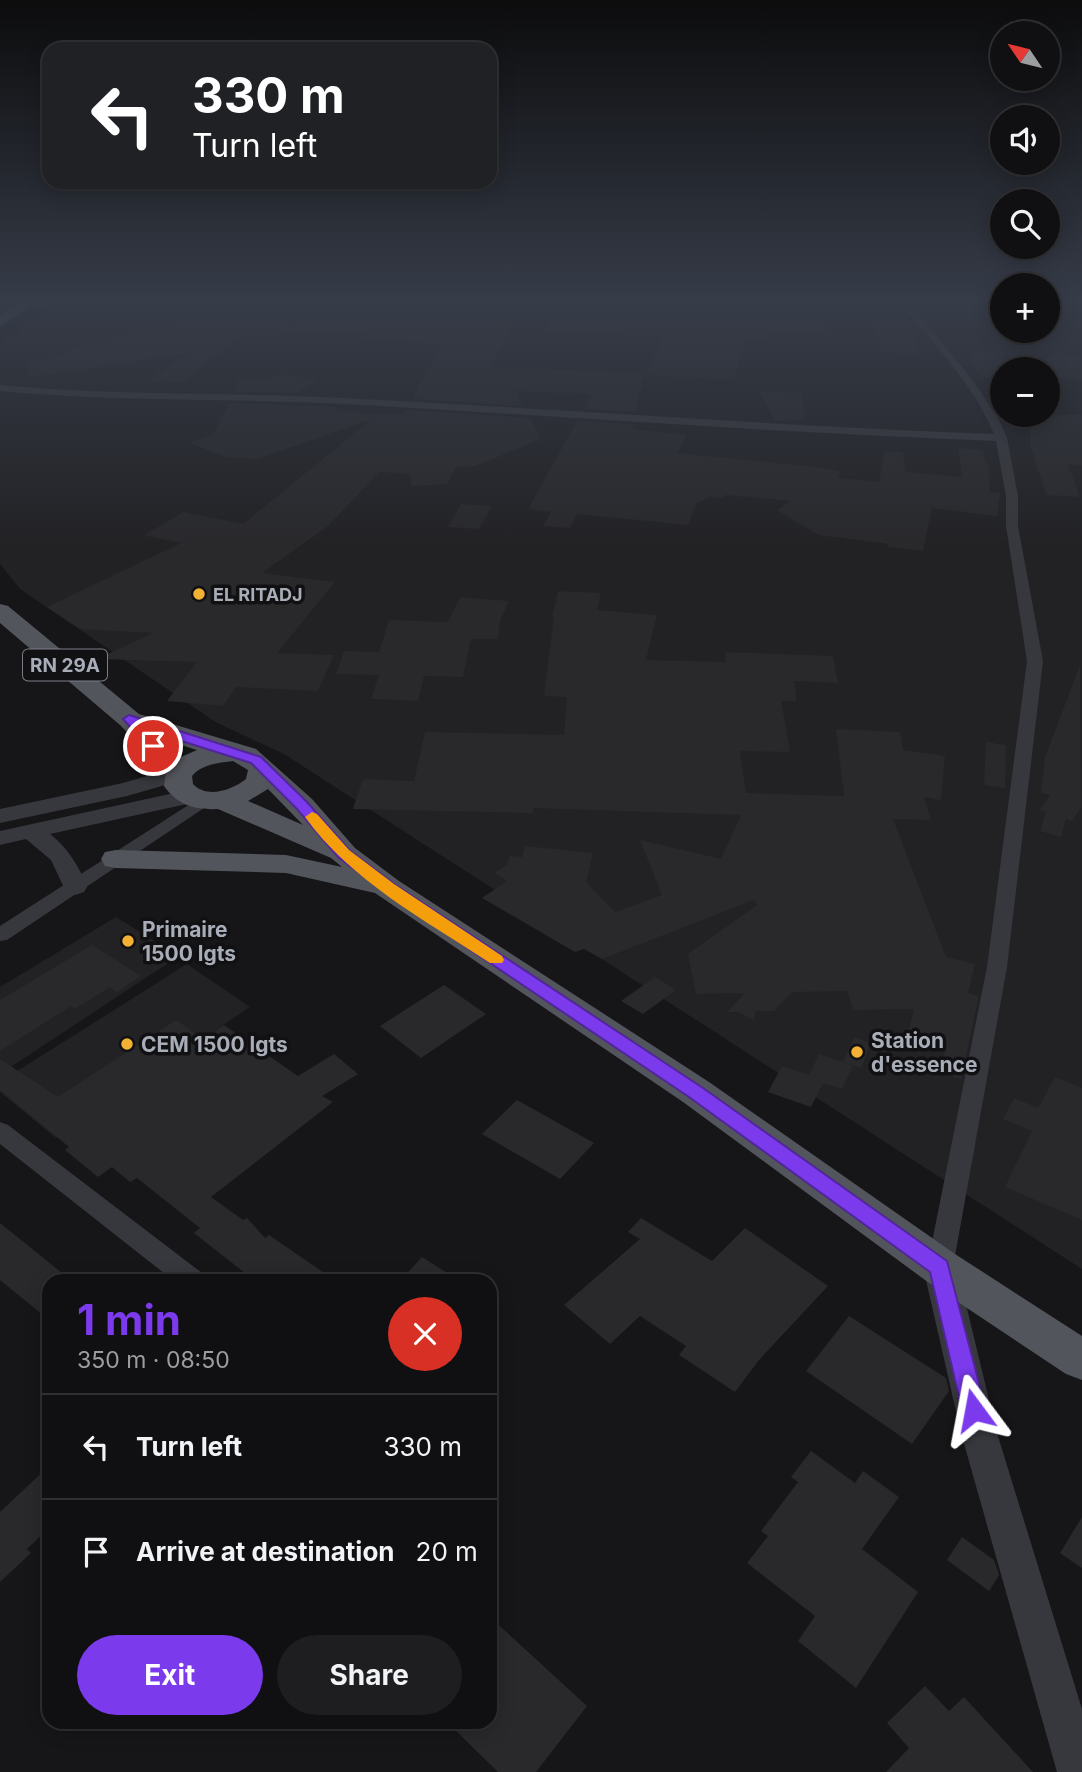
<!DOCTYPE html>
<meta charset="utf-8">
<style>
:root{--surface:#101012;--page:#1e1e20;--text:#f1f3f6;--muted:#9c9d9f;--line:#303032;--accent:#7c3aed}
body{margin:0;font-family:Inter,sans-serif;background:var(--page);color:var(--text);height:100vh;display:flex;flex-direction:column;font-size:26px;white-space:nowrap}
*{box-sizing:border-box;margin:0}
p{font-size:23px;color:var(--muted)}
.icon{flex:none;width:38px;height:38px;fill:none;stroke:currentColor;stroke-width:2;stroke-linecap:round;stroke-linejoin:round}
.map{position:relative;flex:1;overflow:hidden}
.details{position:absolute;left:42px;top:1274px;width:455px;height:455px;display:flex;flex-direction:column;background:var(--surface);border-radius:21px;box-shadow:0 4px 18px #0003,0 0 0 2px var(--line)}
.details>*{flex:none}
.top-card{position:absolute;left:42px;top:42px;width:455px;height:147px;border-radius:21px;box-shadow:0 4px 18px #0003,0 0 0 2px var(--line);background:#202124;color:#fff;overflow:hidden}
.needle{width:46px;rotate:305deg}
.tools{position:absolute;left:990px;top:21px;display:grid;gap:14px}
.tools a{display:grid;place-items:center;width:70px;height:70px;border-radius:50%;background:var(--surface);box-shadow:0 4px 18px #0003,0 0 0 2px var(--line);font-size:35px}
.pin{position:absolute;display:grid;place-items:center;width:60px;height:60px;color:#fff;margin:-30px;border:4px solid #fff;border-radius:50%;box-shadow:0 2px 7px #0007}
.me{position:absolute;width:77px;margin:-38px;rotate:347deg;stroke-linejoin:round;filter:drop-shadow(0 0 5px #0008)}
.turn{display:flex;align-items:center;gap:24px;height:147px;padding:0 35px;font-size:32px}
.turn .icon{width:91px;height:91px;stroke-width:2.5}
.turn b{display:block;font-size:49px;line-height:60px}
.round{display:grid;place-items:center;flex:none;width:74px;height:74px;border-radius:37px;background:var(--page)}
.head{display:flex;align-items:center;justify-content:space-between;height:119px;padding:0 35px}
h1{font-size:42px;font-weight:700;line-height:52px;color:var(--accent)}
.action{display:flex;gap:14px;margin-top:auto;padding:14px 35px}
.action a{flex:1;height:80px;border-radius:42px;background:var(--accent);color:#fff;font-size:28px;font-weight:700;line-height:80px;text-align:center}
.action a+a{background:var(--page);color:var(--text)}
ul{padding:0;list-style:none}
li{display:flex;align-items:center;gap:21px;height:105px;padding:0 35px;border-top:2px solid var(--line)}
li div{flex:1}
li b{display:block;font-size:26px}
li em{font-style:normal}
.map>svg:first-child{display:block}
.built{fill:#222225;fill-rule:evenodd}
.building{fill:#29292c}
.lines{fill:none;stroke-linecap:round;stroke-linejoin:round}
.minor{fill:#37383d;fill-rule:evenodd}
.tertiary{fill:#37383d;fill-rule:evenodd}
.primary{fill:#53555c;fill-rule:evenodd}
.route{fill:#7c3aed;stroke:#51269a;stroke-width:2}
.slow{fill:#f59e0b}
.poi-dot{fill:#f2b134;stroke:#111113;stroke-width:2.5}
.labels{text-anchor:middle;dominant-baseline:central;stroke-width:7;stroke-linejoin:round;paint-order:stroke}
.far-poi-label{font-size:18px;font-weight:bold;fill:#a8adb8;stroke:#111113;text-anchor:start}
.shield{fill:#111113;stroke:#7b7e86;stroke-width:2}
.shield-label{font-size:19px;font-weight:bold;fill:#a8adb8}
.poi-label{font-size:21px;font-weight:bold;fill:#a8adb8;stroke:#111113;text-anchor:start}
</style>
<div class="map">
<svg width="1082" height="1772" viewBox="0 0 1082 1772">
<rect width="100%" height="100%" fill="#161618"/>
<path class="built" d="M64,298h939v33h45v-33h34v971l-798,-515 -67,-31 -197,-134 -20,-25v-220zM1003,369h45v46h-45z
M116,917l63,39 -179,118v-87z
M187,964l63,43 -194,131 -56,-46v-10z"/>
<path class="building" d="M320,303l196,9 -25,55 153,6 -8,39 -52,-3 9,-15 -78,-3 8,15 -111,-7 30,-55 -82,-5 8,-4 -78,-4z
M897,307l14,14 8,33 -38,-2 -1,-11 -15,-32z
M558,309l191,8 73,-6 5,22 -56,1 -8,8 -17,-3 -12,41 -88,-5 16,-38 -118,-7z
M266,313l37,2 -26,22 -34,-2 -61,47 -35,-1 44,-28 -162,24 -3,-13 42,-11v-3l121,-31 64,4z
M967,352l36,1v25l-23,-1z
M1048,354l34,1v25l-34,-1z
M280,374l38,6 -22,13 -62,-1 5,-12 28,1z
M759,391l43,2 3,27 -30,1z
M229,403l107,4 1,4 67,4 2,-5 124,8 11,21 -66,27 -19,1 -9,17 -35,2 -2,-12 -31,-2 -51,54 -66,47 73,9 -58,71 57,2 -16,36 -82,-4 -13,19 -56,-5 30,-39 -100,-3 56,-26 -73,-4 -33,-22 134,-64 -37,-8 39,-23 60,12 129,-105 -114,40 -32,-2 -37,-14 25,-9z
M1030,415h52v51l-14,-2 12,33 -34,-2 -16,-51z
M577,421l57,3 -2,5 55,6 -10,18 149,15 14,3 -2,7 41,4 6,-31 18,1 2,20 57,5 -4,-29 25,2 3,14h3l1,28 10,1 -3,23 -65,-8 -9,43 -36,-4 1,-3 -70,-9 -41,-25 14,-9 -64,-6 -7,3 -10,-1 -13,6 -9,22 -111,-11 -7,14 -27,-2 8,-14 -23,-3z
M461,504l31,2 -13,23 -31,-2z
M558,591l43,2 -4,17 60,5 -11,45 80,2 -1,-10 108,4 5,27 -44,-2 3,20h-16l9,51 -50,-1 6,42 98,3 -8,-67 64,3 3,18 42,6 -4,44 -17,-3 7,23 -38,-1 53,138 29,7 -7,29 11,3 -18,83 -24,-9 8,-18 -39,-10 8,-33 -61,1 -6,-19 -55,1 -18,19h-18l-2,9 -16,-8h-11l18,-19 -49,1 -8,-40 69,-49 -3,-5 -152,59 -18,-10 -9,3 -93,-54 25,-17 -13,-8 13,-8 3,-9 12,1 3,-11 68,7 -7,29 29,30 47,-17 -22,-55 81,19 20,-44 -208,-7v5l-180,-4 10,-30 51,2 11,-49 139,3 3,-38 -23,-1 10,-79h-2z
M460,597l49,4 -9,20 -2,18h-27l-8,38 -39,-1 -6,25 -47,-2 8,-24 -43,-1 8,-23 35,1 10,-32 59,2z
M1080,665l1,142 -9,14 -6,-2 -5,18 -21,-6 6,-19 -6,-2 10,-15 -9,-2 4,-36z
M986,742l20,3 -1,43 -21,-3z
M92,945l49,31 -24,16 -7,-5 -35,22 -4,-3 -71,45v-51z
M655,977l21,13 -33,24 -22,-13z
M444,985l42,29 -65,44 -41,-32z
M176,1020l27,19 21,-14 74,51 36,-22 24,20 -36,22 11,6 -122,95 32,23 4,-2 18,20 4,-3 67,46h-81l-61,-48 6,-5 -63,-50 -7,4 -18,-15 -14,10 -33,-27 4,-3 -69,-57v-31l58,38z
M854,1037l17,6 -10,25 -18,-6z
M819,1054l34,12 -11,23 -19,-6 -12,24 -43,-15 14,-26 27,9z
M1055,1077l27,11v132l-77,-33 27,-56 -29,-12 11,-21 24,10z
M517,1100l77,43 -34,36 -78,-45z
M641,1218l71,43 33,-33 83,58 -69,74 -24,32 -56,-37 7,-9 -46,-30 -30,28 -46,-39 76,-66 -12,-7z
M0,1223l72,58h-23v39l-49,-40z
M422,1257l38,24h-60z
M849,1316l97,62 3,13 -37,53 -106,-73z
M811,1451l44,32 8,-12 36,26 -37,52 56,43 -62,96 -58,-47 17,-25 -68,-53 21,-27 -7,-5 37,-49 -7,-5z
M49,1466v62l-22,21 4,4 -31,29v-70z
M1082,1517v51l-22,-15z
M962,1537l32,23 5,15 -10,16 -42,-31z
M490,1617l97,89 -51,66h-38l-51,-50h43z
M925,1686l24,25 15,-14 69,75h-147l23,-24 -22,-25z"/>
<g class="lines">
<path class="minor" d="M890,298h10l10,6 61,74 27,40 9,20 11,58v30l25,135 -36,306 -54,300 -4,8 -9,3 -9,-3 -4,-8 60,-300 40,-306 -21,-135v-30l-10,-55c-217,-8 -434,-25 -652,-37 -114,-6 -229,-2 -344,-13v-6c114,11 229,7 344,13 217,11 433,28 650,36 -18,-45 -56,-87 -88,-123 -4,-5 -12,-9 -16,-13z
M0,304h21l4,3 -4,3h-21z
M204,795l9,5 -3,4 -203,136 -7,1v-15z
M0,1122l8,3 194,148 4,8h-32l-174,-137z"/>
<path class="tertiary" d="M178,767l8,2 3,5 -3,5 -59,17 -127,27v-14l123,-26z
M188,790l8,2 3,5 -3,5 -146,32c18,14 29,32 37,53l-3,5 -9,3 -9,-3 -15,-32 -25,-21 -26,6v-14z
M940,1253l12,4 5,10 40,166 85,276v63h-25l-96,-339 -38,-166 5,-10z"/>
<path class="primary" d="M26,298h16l-42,29v-12z
M0,604l8,2 131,108 117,35 56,50 43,49 44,33 310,201 246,172 127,82v44l-16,-6 -141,-94 -242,-178 -308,-209 -89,-20 -170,-5 -11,-2 -4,-7 4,-7 11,-2 170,5 56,12 -11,-9 -113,-49c-22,1 -40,-3 -54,-23l2,-14 -46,-47 -120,-102zM162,739l35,11 -16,7zM233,761l15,9 -2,9c-14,11 -39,20 -53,5l-1,-8c10,-12 26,-13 41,-15zM268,789l35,36 -55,-24z"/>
</g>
<linearGradient id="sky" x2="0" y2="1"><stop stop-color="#0c0c0d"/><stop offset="0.55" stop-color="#363c48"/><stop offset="1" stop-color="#363c48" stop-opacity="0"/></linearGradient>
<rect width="1082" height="546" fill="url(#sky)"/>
<path class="route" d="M129,715l132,42 46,45 42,48 45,34 309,204 244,173 39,149 -4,7 -8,3 -9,-3 -3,-7 -32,-138 -241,-175 -306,-206 -45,-34 -41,-48 -46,-46 -104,-33 13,16 -2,2h-9l-26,-29z"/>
<path class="slow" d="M312,812l5,2 32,36 45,34 108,72 2,4 -2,3h-12c-65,-43 -139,-82 -185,-146z"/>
<g class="poi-dot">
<circle cx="199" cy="594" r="7"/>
<circle cx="128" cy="941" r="7"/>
<circle cx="127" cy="1044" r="7"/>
<circle cx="857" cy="1052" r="7"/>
</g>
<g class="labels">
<g class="far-poi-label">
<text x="213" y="594">EL RITADJ</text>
</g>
<rect class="shield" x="23" y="649.5" width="84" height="31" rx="5"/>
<g class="shield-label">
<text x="65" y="665">RN 29A</text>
</g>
<g class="poi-label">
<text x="142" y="929">Primaire<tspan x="142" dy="24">1500 lgts</tspan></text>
<text x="871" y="1040">Station<tspan x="871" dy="24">d'essence</tspan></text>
<text x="141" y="1044">CEM 1500 lgts</text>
</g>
</g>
</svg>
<div class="tools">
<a><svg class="needle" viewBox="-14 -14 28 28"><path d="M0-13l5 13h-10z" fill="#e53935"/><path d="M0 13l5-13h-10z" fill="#9c9d9f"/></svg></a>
<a><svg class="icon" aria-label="sound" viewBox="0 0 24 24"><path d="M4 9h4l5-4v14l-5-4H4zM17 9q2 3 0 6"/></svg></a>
<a><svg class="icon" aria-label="search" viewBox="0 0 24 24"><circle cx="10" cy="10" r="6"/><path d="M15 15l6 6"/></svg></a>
<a>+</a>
<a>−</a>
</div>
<div class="pin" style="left:153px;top:746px;background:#d93025"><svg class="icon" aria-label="arrive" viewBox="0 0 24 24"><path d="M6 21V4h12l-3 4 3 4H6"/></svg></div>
<svg class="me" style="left:974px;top:1410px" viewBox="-20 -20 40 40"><path d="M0-17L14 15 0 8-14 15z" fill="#7c3aed" stroke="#fff" stroke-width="4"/></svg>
<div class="top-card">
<div class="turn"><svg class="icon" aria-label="left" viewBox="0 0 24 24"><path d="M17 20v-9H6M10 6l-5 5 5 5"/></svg><div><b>330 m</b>Turn left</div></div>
</div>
<section class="details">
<div class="head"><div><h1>1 min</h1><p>350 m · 08:50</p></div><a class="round" style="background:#d93025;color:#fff"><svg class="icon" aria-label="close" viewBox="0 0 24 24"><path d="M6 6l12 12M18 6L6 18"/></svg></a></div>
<ul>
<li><svg class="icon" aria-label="left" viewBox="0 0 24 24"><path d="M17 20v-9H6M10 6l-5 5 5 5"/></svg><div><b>Turn left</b></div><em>330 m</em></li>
<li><svg class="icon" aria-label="arrive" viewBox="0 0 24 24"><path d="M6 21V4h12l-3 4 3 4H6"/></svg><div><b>Arrive at destination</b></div><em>20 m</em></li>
</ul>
<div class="action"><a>Exit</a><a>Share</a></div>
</section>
</div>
